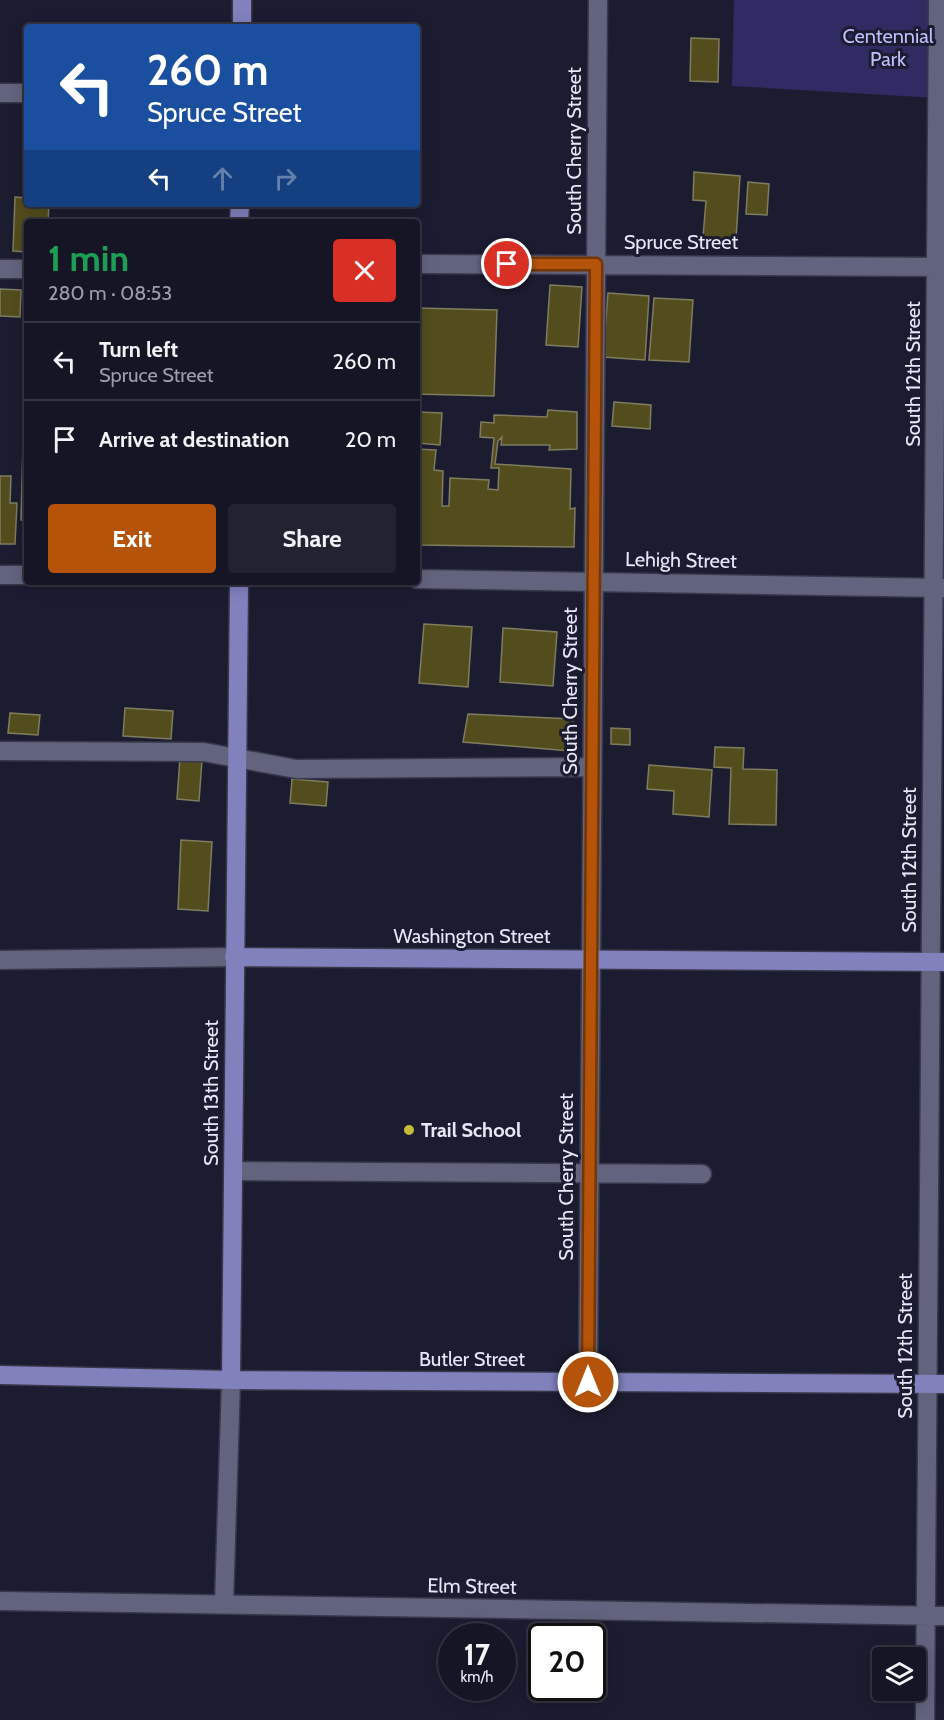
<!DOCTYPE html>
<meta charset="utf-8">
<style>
:root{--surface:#151525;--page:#222232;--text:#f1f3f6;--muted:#9d9fa7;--line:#343442;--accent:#b45309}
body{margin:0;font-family:Cabin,sans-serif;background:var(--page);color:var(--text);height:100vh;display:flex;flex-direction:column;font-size:22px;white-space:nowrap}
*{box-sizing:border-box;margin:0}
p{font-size:20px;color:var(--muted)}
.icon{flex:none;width:33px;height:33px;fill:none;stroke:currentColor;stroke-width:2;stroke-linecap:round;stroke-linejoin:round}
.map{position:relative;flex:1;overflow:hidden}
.details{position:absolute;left:24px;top:219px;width:396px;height:366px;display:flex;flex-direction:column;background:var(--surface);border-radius:6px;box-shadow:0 3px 15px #0003,0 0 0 2px var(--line)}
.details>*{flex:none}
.hud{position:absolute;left:24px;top:24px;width:396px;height:183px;border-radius:6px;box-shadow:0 3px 15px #0003,0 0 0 2px var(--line);background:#1a4fa0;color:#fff;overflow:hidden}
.fabs{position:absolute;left:872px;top:1647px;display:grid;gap:12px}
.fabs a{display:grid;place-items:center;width:54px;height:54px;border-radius:6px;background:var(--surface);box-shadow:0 3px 15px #0003,0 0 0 2px var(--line);font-size:30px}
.speed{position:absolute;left:438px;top:1623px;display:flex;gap:12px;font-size:30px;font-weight:700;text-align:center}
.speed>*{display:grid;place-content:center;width:78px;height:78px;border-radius:50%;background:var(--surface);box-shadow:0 3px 15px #0003,0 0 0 2px var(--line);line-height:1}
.speed small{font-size:15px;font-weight:400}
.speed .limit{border:3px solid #111;border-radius:9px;background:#fff;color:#111}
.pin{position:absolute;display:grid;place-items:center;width:51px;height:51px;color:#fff;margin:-26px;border:3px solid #fff;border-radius:50%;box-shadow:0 2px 6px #0007}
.me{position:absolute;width:66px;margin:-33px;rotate:0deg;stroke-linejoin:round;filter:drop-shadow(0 0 4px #0008)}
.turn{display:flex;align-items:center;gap:21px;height:126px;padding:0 24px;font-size:27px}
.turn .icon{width:78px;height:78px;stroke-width:2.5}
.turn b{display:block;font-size:42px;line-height:51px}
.lanes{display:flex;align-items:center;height:57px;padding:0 24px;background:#0003;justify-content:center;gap:30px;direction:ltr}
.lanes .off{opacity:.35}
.round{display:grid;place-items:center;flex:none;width:63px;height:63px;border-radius:6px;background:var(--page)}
.overview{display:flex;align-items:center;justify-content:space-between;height:102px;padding:0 24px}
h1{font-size:36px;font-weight:700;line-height:45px;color:#1e9e55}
.button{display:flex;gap:12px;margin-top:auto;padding:12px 24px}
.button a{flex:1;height:69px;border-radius:6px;background:var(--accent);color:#fff;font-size:24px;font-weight:700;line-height:69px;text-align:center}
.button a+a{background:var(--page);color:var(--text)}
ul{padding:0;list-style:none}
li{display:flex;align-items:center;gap:18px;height:78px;padding:0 24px;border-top:2px solid var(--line)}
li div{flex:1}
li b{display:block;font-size:22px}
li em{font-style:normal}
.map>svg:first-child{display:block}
.green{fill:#302c63}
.building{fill:#534d1d;stroke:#7f7c60;stroke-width:1.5}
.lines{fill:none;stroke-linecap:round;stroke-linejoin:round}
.minor-casing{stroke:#38384a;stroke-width:21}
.major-casing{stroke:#38384a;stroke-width:21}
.minor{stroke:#62637d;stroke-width:18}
.major{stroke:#8181be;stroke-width:18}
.route-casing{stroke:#753606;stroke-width:15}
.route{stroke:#b45309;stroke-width:10}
.poi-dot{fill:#caba3a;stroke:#1c1c31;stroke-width:2}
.labels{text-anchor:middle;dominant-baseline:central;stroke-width:6;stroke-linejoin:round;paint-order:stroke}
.park-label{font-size:20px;fill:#bdbefb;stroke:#1c1c31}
.street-label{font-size:20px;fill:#e7e8f7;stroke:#1c1c31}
.poi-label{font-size:20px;font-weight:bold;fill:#e7e8f7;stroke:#1c1c31;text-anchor:start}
</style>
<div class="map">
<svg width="944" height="1720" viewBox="0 0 944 1720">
<rect width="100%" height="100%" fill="#1c1c31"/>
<path class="green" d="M734,0h204l-1,98 -205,-12z"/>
<path class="building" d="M691,38l28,1 -1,43 -28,-1z
M694,172l46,4 -4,63 -33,-2 3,-36 -13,-1z
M748,182l21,2 -2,31 -21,-1z
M15,197l12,1v6h22l-1,18h-21v30l-14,-1z
M550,285l32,2 -4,60 -32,-2z
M0,289l21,1 -1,27 -20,-1z
M608,293l41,3 -4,64 -42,-3z
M654,298l39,2 -4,62 -40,-2z
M417,308l80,2 -3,86 -77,-2z
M614,402l37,3 -1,24 -38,-3z
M548,410l29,2v37l-28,1 1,-5h-49l1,-8 -4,4 -3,23 76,5 -1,40 5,-1 -1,39 -157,-2v-96l19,1 -2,20 9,1 -1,35h7l1,-28 39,2 -1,9 10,1 1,-22h-8l3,-30 -14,-1 1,-15 13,1v-8l53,2z
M417,412l25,1 -2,32 -23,-2z
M23,444h4v76h-6z
M0,476h11l-1,27h7l-2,41h-15z
M424,624l48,3 -4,60 -49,-4z
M503,628l54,4 -4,54 -53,-4z
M125,708l48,3 -2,28 -48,-3z
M10,713l30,2 -2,20 -30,-2z
M468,714l105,5 -3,32 -107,-9z
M611,728l19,1v16l-19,-1z
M715,747l29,1 -1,21 34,1 -1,55 -47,-1 2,-56 -17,-1z
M180,758l22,2 -3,41 -22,-2z
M649,765l63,5 -3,47 -36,-3 1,-23 -27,-2z
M292,779l36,3 -2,24 -36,-3z
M181,840l31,2 -4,69 -30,-2z"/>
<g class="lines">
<defs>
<path id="minor" d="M0,93h27
M417,264l527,3
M0,269h27
M0,575h27
M417,579l526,9
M0,751l204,1 92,17 296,-2
M0,960l234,-3
M233,1171l469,3
M588,1382l10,-1382
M0,1601l944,15
M224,1604l7,-224
M925,1720l13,-1720"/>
<path id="major" d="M242,27v-27
M239,222l1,-18
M234,957l710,5
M0,1375l231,5 713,4
M231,1380l8,-798"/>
</defs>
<use href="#minor" class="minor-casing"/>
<use href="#major" class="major-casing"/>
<use href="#minor" class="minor"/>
<use href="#major" class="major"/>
</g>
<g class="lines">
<defs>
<path id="route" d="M507,264h89l-8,1118"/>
</defs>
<use href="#route" class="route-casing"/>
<use href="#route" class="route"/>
</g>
<circle class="poi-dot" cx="409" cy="1130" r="6"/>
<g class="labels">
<g class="park-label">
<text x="888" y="36">Centennial<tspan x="888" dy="23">Park</tspan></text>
</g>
<g class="street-label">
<text transform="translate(574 151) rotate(-90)">South Cherry Street</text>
<text x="681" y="242">Spruce Street</text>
<text transform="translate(913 374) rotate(-90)">South 12th Street</text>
<text transform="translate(681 560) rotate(1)">Lehigh Street</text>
<text transform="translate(570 691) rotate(-90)">South Cherry Street</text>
<text transform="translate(909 860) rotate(-90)">South 12th Street</text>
<text x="472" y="936">Washington Street</text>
<text transform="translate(211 1093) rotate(-90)">South 13th Street</text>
<text transform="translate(566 1177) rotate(-90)">South Cherry Street</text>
<text transform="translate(905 1346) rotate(-90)">South 12th Street</text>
<text x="472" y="1359">Butler Street</text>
<text transform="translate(472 1586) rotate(1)">Elm Street</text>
</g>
<g class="poi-label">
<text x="421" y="1130">Trail School</text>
</g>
</g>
</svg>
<div class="fabs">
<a><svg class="icon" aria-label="layers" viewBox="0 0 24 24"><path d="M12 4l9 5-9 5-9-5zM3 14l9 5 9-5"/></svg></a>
</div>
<div class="speed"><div>17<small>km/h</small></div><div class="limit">20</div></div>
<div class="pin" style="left:507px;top:264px;background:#d93025"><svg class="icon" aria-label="arrive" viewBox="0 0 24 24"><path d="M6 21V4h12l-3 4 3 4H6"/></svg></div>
<svg class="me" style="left:588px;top:1382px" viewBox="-20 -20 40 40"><circle r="17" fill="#b45309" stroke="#fff" stroke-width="3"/><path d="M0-11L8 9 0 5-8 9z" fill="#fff"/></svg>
<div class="hud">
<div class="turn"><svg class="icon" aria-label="left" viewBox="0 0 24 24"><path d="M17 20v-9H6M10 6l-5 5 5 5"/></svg><div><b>260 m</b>Spruce Street</div></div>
<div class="lanes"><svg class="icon" aria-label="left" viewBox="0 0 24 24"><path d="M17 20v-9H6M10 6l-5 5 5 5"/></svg><svg class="icon off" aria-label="ahead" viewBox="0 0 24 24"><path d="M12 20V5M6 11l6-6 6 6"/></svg><svg class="icon off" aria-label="right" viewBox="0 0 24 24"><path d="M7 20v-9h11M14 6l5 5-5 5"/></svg></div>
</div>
<section class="details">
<div class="overview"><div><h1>1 min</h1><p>280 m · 08:53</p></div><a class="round" style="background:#d93025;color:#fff"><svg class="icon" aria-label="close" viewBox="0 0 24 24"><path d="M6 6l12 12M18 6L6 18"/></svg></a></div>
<ul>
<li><svg class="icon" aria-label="left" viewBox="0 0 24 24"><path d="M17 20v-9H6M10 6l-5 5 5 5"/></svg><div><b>Turn left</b><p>Spruce Street</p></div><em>260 m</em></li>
<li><svg class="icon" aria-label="arrive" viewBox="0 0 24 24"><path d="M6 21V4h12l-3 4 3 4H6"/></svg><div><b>Arrive at destination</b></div><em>20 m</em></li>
</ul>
<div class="button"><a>Exit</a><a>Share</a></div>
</section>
</div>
